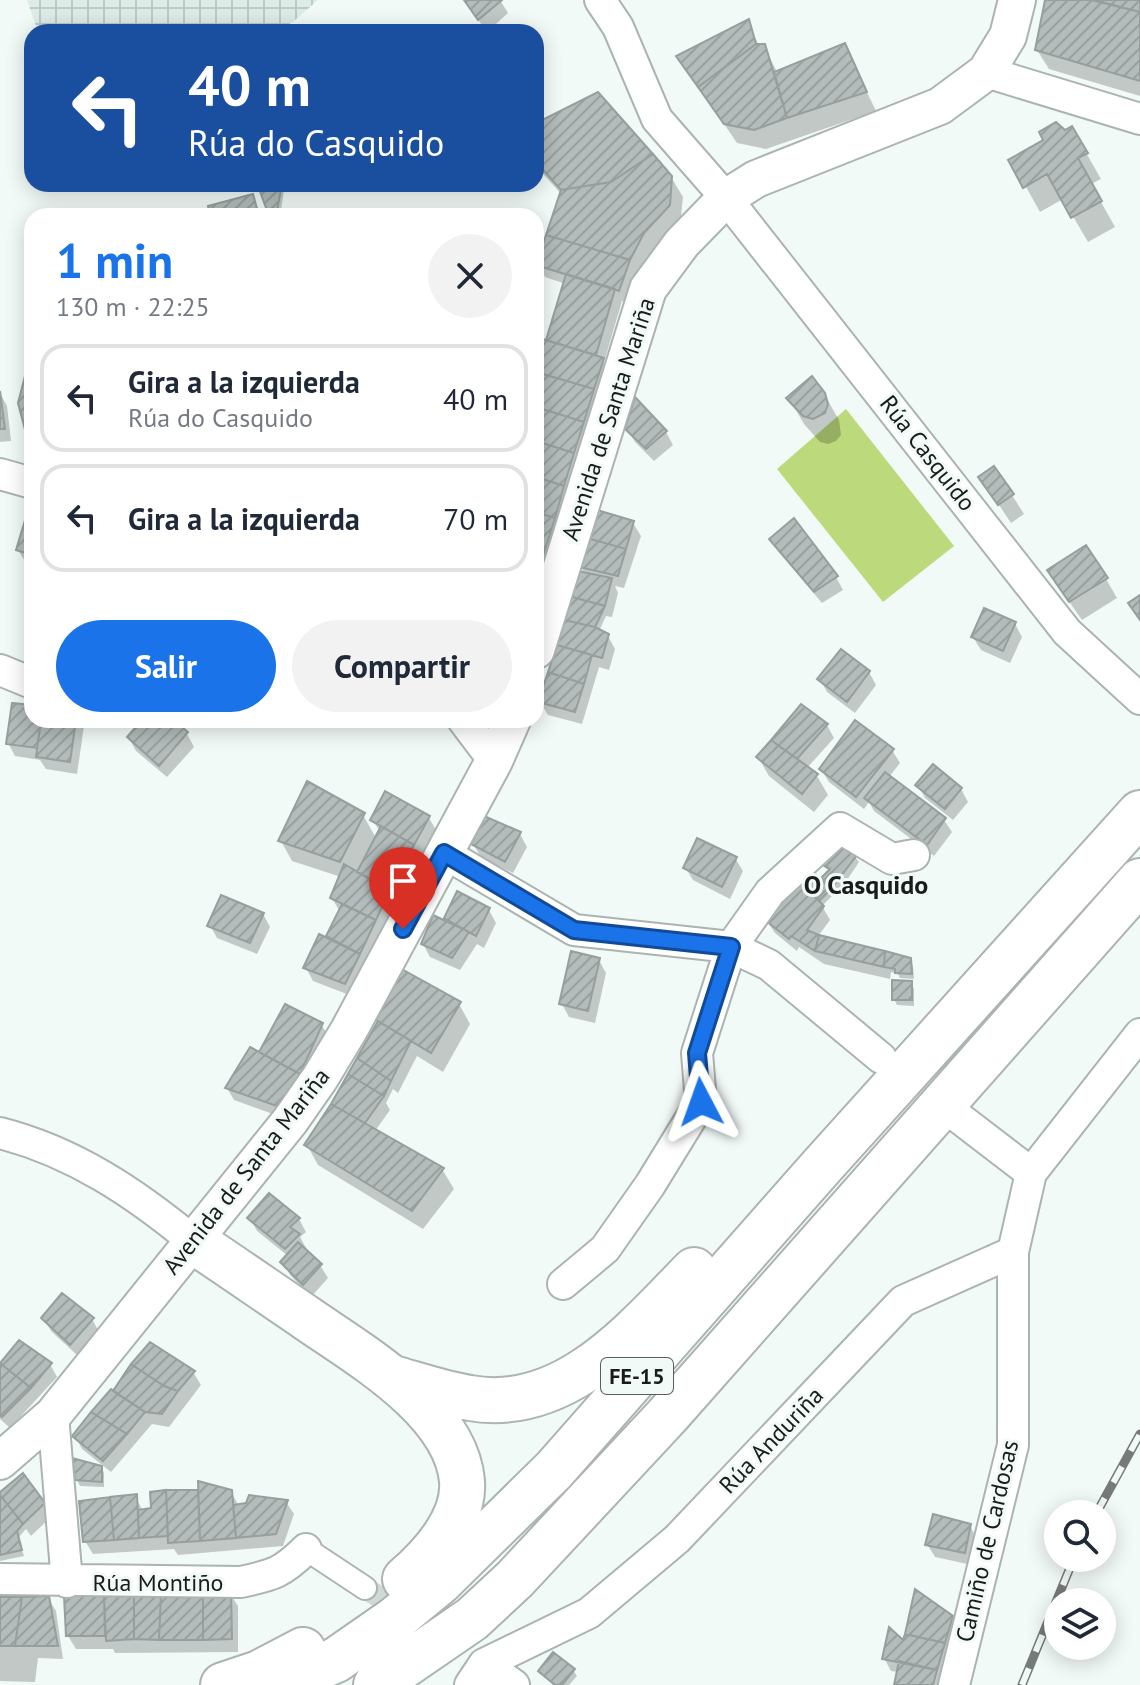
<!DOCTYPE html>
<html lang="es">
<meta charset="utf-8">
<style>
:root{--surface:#fff;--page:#f2f2f3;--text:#1f2937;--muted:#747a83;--line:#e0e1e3;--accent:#1a73e8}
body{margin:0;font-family:"PT Sans",sans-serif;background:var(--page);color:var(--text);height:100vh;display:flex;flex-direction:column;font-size:30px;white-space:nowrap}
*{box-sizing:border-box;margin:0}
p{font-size:26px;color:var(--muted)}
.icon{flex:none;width:44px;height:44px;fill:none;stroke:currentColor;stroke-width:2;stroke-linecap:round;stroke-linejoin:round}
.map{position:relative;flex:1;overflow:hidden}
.sheet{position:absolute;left:24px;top:208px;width:520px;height:520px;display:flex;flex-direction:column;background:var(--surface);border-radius:24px;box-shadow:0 4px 20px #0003}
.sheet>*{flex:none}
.guide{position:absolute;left:24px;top:24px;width:520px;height:168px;border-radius:24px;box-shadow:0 4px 20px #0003;background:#1a4fa0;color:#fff;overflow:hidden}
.fabs{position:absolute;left:1044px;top:1500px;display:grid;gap:16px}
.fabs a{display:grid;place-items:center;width:72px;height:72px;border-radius:50%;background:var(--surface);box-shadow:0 4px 20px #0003;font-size:40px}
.pin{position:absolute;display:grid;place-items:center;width:68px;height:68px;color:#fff;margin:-82px -34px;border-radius:50% 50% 50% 0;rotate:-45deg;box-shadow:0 0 8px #0007}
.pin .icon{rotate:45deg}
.me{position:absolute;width:88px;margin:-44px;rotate:356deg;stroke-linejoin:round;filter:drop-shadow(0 0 6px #0008)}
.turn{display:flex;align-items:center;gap:28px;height:168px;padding:0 32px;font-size:36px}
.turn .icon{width:104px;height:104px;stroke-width:2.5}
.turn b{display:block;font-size:56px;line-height:68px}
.round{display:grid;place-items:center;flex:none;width:84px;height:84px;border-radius:42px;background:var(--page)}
.head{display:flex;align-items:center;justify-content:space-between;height:136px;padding:0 32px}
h1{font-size:48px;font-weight:700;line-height:60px;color:var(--accent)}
.button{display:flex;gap:16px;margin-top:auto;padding:16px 32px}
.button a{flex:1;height:92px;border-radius:48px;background:var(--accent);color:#fff;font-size:32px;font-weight:700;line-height:92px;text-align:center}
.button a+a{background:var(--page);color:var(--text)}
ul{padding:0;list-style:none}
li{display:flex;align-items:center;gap:24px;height:108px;margin:0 16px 12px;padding:0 16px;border:4px solid var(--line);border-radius:24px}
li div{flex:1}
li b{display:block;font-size:30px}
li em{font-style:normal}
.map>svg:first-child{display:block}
.industrial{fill:url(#industrial-grid)}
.green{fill:#bcda7b}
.shadow{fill:#0003}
.building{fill:url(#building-hatch);stroke:#969e9e;stroke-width:2}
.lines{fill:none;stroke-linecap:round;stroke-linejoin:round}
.pedestrian-tunnel{stroke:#d1d9d6;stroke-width:22;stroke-dasharray:22 11;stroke-linecap:butt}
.pedestrian-casing{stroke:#acb4b1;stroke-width:26}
.minor-casing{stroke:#acb4b1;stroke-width:34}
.tertiary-casing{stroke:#acb4b1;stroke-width:40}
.trunk-casing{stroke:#acb4b1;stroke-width:48}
.pedestrian{stroke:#fff;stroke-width:22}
.minor{stroke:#fff;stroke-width:30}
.tertiary{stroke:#fff;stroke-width:36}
.trunk{stroke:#fff;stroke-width:44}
.rail-casing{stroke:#767b79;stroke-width:9}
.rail{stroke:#f2faf7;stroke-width:6;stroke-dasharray:18;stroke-linecap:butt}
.route-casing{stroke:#114b97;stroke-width:20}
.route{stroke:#1a73e8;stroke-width:14}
.labels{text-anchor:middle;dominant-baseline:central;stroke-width:6;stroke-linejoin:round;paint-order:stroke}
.shield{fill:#f2faf7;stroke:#5a5f5d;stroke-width:2}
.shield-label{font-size:22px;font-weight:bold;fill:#191c1b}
.street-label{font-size:24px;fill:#191c1b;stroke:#f2faf7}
.neighbourhood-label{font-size:26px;font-weight:bold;fill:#191c1b;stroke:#f2faf7}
</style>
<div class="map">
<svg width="1140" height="1685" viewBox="0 0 1140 1685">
<defs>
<pattern id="industrial-grid" width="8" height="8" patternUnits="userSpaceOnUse" patternTransform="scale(2)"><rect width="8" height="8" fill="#ddece7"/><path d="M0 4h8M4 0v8" fill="none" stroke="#bdcac6"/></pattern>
<pattern id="building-hatch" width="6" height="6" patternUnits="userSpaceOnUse" patternTransform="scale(2)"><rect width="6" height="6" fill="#b3bcbb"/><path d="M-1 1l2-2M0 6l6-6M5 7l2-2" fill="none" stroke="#99a1a0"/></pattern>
</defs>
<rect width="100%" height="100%" fill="#f2faf7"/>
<path class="industrial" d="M27,0h291l-25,22 -18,10h-237z"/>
<path class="green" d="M846,409l108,137 -71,56 -106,-133z"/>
<path class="shadow" d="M464,0h36l8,13 -21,19z
M1047,0h93v96l-91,-27 -12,-19z
M748,22l11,24h5l13,26 67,-27 32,66 -110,38 -29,-6 -29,-43z
M536,126l135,51 12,20 -3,29 -54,76 -4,-1 -18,61 10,17 -78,229v-269l14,5 -1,-4 17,-56 -21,-7 -7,-13 24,-69 -26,-29z
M1072,128l29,51 -10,5 24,43 -27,15 -25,-43 -23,13 -29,-52z
M268,184h17l-5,32h-9z
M0,393l7,13 4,35 -11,1z
M824,394l15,26 2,15 -5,6 -8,3 -8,-2 -16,-18 -15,-26z
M636,401l30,31 7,13 -19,16 -19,-19 -8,-13z
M981,478l31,17 12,19 -13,9z
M32,510v55l-6,-2 -8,-13z
M633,523l8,13 -17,52 -9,-2 3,7 -6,24 -6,-1 -7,15 9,5 7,13 -6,21 -10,-3 -17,57 -34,-9 -8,-13 45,-127 -4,-8z
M772,539l64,38 7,13 -21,13 -43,-51z
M1106,579l11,19 -35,22 -21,-30z
M1015,624l7,13 -12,26 -29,-13 -8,-13z
M869,672l7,13 -21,28 -28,-21 -7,-13z
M32,707v13h49l3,6 -7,48 -31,-5 -6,-9 -25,-4 -7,-13z
M145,720h26l16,14 7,13 -27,30 -31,-26 -7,-13z
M827,725l7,13 -27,30 10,8 11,19 -14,17 -45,-36 -11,-19z
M892,750l8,13 -11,14 55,43 8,12 -18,24 -60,-45 -5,-9 -5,7 -35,-27 -8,-13z
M918,785l43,4 7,13 -15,18 -28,-22z
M363,815l13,23 4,-6 -7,-12 56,-2 7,12 -40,74 -44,92 -39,-15 -7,-13 20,-29 14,-27 -8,-14 9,-21 -49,-16 -11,-20z
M485,818l35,16 7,13 -14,26 -32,-16 -8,-13z
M855,857l4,5 -14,21 -23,23 8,14 -11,15 91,25 3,6 1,13 -14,-1 -2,-4 -7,-2 -1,7 -66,-15 -25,-17 -2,4 -22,-18 -8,-12 63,-49 -9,-9z
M735,858l8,13 -13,28 -37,-19 -8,-13z
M489,910l7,13 -12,25 -7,-4 -17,26 -30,-13 -7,-13 28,-18 -5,-9z
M263,914l7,13 -13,27 -40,-16 -7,-13z
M599,960l7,13 -11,50 -26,-6 -7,-13z
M911,983l3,6v17l-17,-1 -3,-6z
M459,1004l11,20 -27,48 -26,-16 -19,37 -5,-4 -7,14 4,7 -15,21 67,38 12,20 -31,40 -105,-64 -11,-20 72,-121 -3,-6z
M321,1024l8,13 -45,81 -50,-18 -7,-12 33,-34z
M269,1196l30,23 7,13 -6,5 6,11 -2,2 16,15 8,13 -17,19 -21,-22 -7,-13 5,-6 -31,-25 -7,-13z
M44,1318l48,1 7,13 -21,24 -27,-25z
M50,1364l7,13 -47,51 -10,-9v-53z
M193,1372l8,13 -32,42 -17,-3 -41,48 -29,-23 -7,-13z
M101,1467l3,6v14l-24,-1 -3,-6z
M231,1492l8,14 47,-4 8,12 -11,32 -105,9 -4,-6 -81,5 -8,-13 50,-45 8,15 10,-2 -1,-15z
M0,1495l44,9 7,13 -20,19 -5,-7 -8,9 6,18 -24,5z
M970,1526l7,13 -5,26 -37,-8 -8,-13z
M230,1594l8,12v46l-123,1 -2,-4h-37l-8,-13 -2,-38z
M48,1598l8,13 7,48 -25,-1 -3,24 -35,-1v-82z
M952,1617l7,13 -15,55h-48l3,-13 -8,-1 -7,-13z
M573,1670l4,6 -8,9h-16l-13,-14z"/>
<path class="building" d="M464,0h38l-24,20z
M1045,0h46l49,12v69l-105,-31z
M1094,0h46v12z
M749,19l7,25 -58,43 -22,-31z
M845,43l22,49 -80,26 -13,-46z
M756,44h9l22,74 -33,12 -30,-6 -26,-37z
M598,92l55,62 -42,28 -50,8 -25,-28v-39z
M1056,122l9,8 7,-4 16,27 -10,5 24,43 -31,17 -24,-44 -24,14 -15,-28 35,-20 -4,-8z
M653,154l19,22 -2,29 -26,28 -14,27 -84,-25 15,-45 50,-8z
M262,184h20l-6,32h-7l-11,-30z
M253,194l6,22h-49l-2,-10z
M546,235l84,25 -11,31 -83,-26z
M566,274l49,15 -19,66 -50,-15z
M536,337l68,21 -10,31 -58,-17z
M536,372l58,17 -10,33 -48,-15z
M25,376l7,2v63h-4l-10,-38z
M812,376l13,17 3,11 -3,9 -12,6 -10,-3 -17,-18z
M0,391l5,38h-5z
M635,397l32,34 -21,18 -21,-20z
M536,407l48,15 -10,31 -38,-12z
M536,441l38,12 -10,33 -28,-9z
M994,466l20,28 -16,11 -20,-28z
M536,477l28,9 -9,32 -19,-6z
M29,507l3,1v47l-16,-5z
M597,510l37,11 -8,28 -39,-11z
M536,512l19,6 -14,44 -5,-4z
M794,518l44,58 -24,16 -45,-53z
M587,538l39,11 -8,27 -39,-9z
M1086,545l22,33 -39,24 -22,-32z
M578,571l34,7 -7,28 -36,-10z
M1140,595v25l-12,-17z
M569,596l36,10 -10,21 -31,-7z
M984,608l32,14 -13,29 -32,-14z
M564,620l31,7 14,7 -7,24 -45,-13z
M557,645l35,10 -8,29 -36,-12z
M841,649l29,22 -23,31 -30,-23z
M548,672l36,12 -9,28 -37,-10z
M12,703l20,2v15h9l-4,28 -31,-4z
M801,704l27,20 -31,35 -26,-19z
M41,720h35l-6,42 -34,-5z
M142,720h32l14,12 -29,34 -32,-29z
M855,720l39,29 -38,48 -37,-28z
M771,740l47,34 -16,20 -46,-37z
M933,764l29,24 -17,21 -30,-24z
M885,772l61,46 -19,27 -63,-47z
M307,781l58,32 -25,49 -62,-21z
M385,791l45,25 -16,29 -44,-25z
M484,816l37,16 -16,30 -34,-18z
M381,826l33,19 -24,45 -33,-18z
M697,838l40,19 -15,30 -39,-19z
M842,843l15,12 -26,34 -10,-11 9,-9 -11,-6z
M344,864l46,26 -14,30 -46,-22z
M810,869l21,20 -12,12 -20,-21z
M799,880l25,26 -17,24 12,5 -4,16 -24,-15 -2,3 -24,-19z
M457,891l33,17 -14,28 -32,-18z
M221,895l43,18 -14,30 -43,-17z
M342,904l34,16 -16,34 -34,-18z
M433,915l36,17 -17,26 -31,-14z
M319,934l41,20 -15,30 -42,-16z
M819,935l66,16 -1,16 -69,-16z
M571,951l29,7 -12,53 -29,-7z
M885,951l26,7 1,16 -17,-1v-4l-11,-2z
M398,967l63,35 -30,51 -58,-35z
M892,980l20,1v19h-20z
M285,1004l38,19 -23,51 -41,-22z
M378,1021l33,20 -20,40 -34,-23z
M250,1047l50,27 -23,32 -52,-18z
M357,1058l34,23 -7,15 -36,-22z
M348,1074l36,22 -19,27 -34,-19z
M331,1104l113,64 -32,43 -108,-66z
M269,1193l31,25 -10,9 10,7 -15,15 -38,-31z
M298,1242l24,22 -19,21 -23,-23z
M62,1293l32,25 -24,27 -29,-27z
M19,1340l33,23 -21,25 -31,-25z
M150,1342l45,29 -17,20 -14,-5 -33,-22z
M0,1363l31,25 -29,29 -2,-2z
M131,1364l33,22 14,5 -16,23 -17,-2 -32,-21z
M111,1389l34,23 -18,22 -36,-22z
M91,1412l36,22 -24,27 -31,-25z
M72,1458l30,8v16l-27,-2z
M23,1473l22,30 -22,21 -23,-29v-3z
M198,1481l34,9 4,48 -36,3z
M166,1490h32l2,51 -32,2z
M166,1490l2,46 -29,2 -1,-28 13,-2 -1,-16z
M137,1494l2,44 -25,2 -4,-43z
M0,1495l23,29 -6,7 5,19 -22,5z
M249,1495l39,5 -12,34 -40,4 -3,-33 13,-2z
M110,1497l4,43 -31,2 -4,-41z
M933,1514l38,10 -6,29 -40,-8z
M915,1589l38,27 -8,27 -40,-9z
M203,1592v48h-44l2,-47z
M203,1592h28l1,47 -29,1z
M161,1593l-2,47 -25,-1v-45z
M134,1594v45l-28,2 -2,-46z
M104,1595l1,41h-39l-2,-40z
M49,1596l9,50h-43l7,-49z
M0,1597h22l-7,49h-15z
M889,1627l14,13 2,-6 40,9 -8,27 -55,-11z
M553,1652l22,17 -13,16h-7l-17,-14z
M899,1661l38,9 -4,15h-39z"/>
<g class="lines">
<path class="pedestrian-tunnel" d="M365,1588l43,27"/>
<defs>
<path id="pedestrian" d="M306,1549l59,39"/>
<path id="minor" d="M600,0l18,27 39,92 69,79 341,434 73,67
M986,72l154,47
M0,474l32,9
M0,670l32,13
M463,720l31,41
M444,853l130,77 157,17 38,18 112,93
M958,1117l73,56 109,-139
M0,1133c74,19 135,60 193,108
M563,1284l42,-35 45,-64 51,-83 -4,-49 34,-106 39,-55 70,-64 52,31 22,-4
M53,1415l14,167
M0,1579l241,3c32,-7 41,-9 65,-33
M484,1664l30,21
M470,1685l14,-21 105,-51 88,-74 226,-238 110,-49 18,-79
M954,1685l59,-240v-193"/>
<path id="tertiary" d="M536,650l112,-361 34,-46 44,-45 30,-19 184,-73 46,-34 22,-36 9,-36
M0,1461l53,-46 237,-294 30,-43 29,-48 145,-269 18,-41"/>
<path id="trunk" d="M193,1241c38,25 75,51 112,76 53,37 151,92 157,164 3,38 -30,75 -57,98
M393,1378c25,7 51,16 77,20 95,17 165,-68 224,-128
M223,1685l36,-12 44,-23
M278,1685l58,-25 59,-41 45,-37 114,-112 268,-304 318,-353
M376,1685l96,-66 43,-40 152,-163 473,-535"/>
</defs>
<use href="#pedestrian" class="pedestrian-casing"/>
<use href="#minor" class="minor-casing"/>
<use href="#tertiary" class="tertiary-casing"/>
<use href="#trunk" class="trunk-casing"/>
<use href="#pedestrian" class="pedestrian"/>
<use href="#minor" class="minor"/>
<use href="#tertiary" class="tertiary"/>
<use href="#trunk" class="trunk"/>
<defs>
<path id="rail" d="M1096,1514l44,-80
M1022,1685l52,-127"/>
</defs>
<use href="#rail" class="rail-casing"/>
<use href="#rail" class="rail"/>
</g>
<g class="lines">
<defs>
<path id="route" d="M403,929l41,-76 130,77 157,17 -34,106 4,49"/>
</defs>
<use href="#route" class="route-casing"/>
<use href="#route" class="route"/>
</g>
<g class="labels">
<rect class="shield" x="601" y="1358" width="72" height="36" rx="6"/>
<g class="shield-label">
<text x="637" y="1376">FE-15</text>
</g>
<g class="street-label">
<text transform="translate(608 419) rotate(-72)">Avenida de Santa Mariña</text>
<text transform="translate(928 453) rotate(52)">Rúa Casquido</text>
<text transform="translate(246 1171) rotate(-52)">Avenida de Santa Mariña</text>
<text transform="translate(771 1440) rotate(-46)">Rúa Anduriña</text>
<text transform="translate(987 1541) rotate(-77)">Camiño de Cardosas</text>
<text x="158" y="1582">Rúa Montiño</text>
</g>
<g class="neighbourhood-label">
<text x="866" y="884">O Casquido</text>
</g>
</g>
</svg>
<div class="fabs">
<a><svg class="icon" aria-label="search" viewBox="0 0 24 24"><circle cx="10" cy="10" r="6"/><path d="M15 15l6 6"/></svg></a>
<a><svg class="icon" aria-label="layers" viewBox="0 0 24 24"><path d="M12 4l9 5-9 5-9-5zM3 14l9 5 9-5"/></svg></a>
</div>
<div class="pin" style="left:403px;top:929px;background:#d93025"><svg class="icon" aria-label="arrive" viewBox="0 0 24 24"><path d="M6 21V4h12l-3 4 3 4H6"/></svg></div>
<svg class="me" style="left:701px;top:1102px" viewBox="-20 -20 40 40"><path d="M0-17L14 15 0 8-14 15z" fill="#1a73e8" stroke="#fff" stroke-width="4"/></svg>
<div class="guide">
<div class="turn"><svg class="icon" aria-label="left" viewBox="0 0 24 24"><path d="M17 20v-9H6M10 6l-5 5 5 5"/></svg><div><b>40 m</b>Rúa do Casquido</div></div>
</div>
<section class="sheet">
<div class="head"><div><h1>1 min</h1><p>130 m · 22:25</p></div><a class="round"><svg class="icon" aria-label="close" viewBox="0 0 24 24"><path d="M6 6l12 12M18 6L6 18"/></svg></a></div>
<ul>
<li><svg class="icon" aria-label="left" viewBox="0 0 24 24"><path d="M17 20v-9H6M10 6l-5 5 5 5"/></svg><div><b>Gira a la izquierda</b><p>Rúa do Casquido</p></div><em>40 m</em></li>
<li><svg class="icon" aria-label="left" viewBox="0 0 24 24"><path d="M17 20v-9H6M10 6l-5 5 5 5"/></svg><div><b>Gira a la izquierda</b></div><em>70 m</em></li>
</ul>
<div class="button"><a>Salir</a><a>Compartir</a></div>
</section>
</div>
